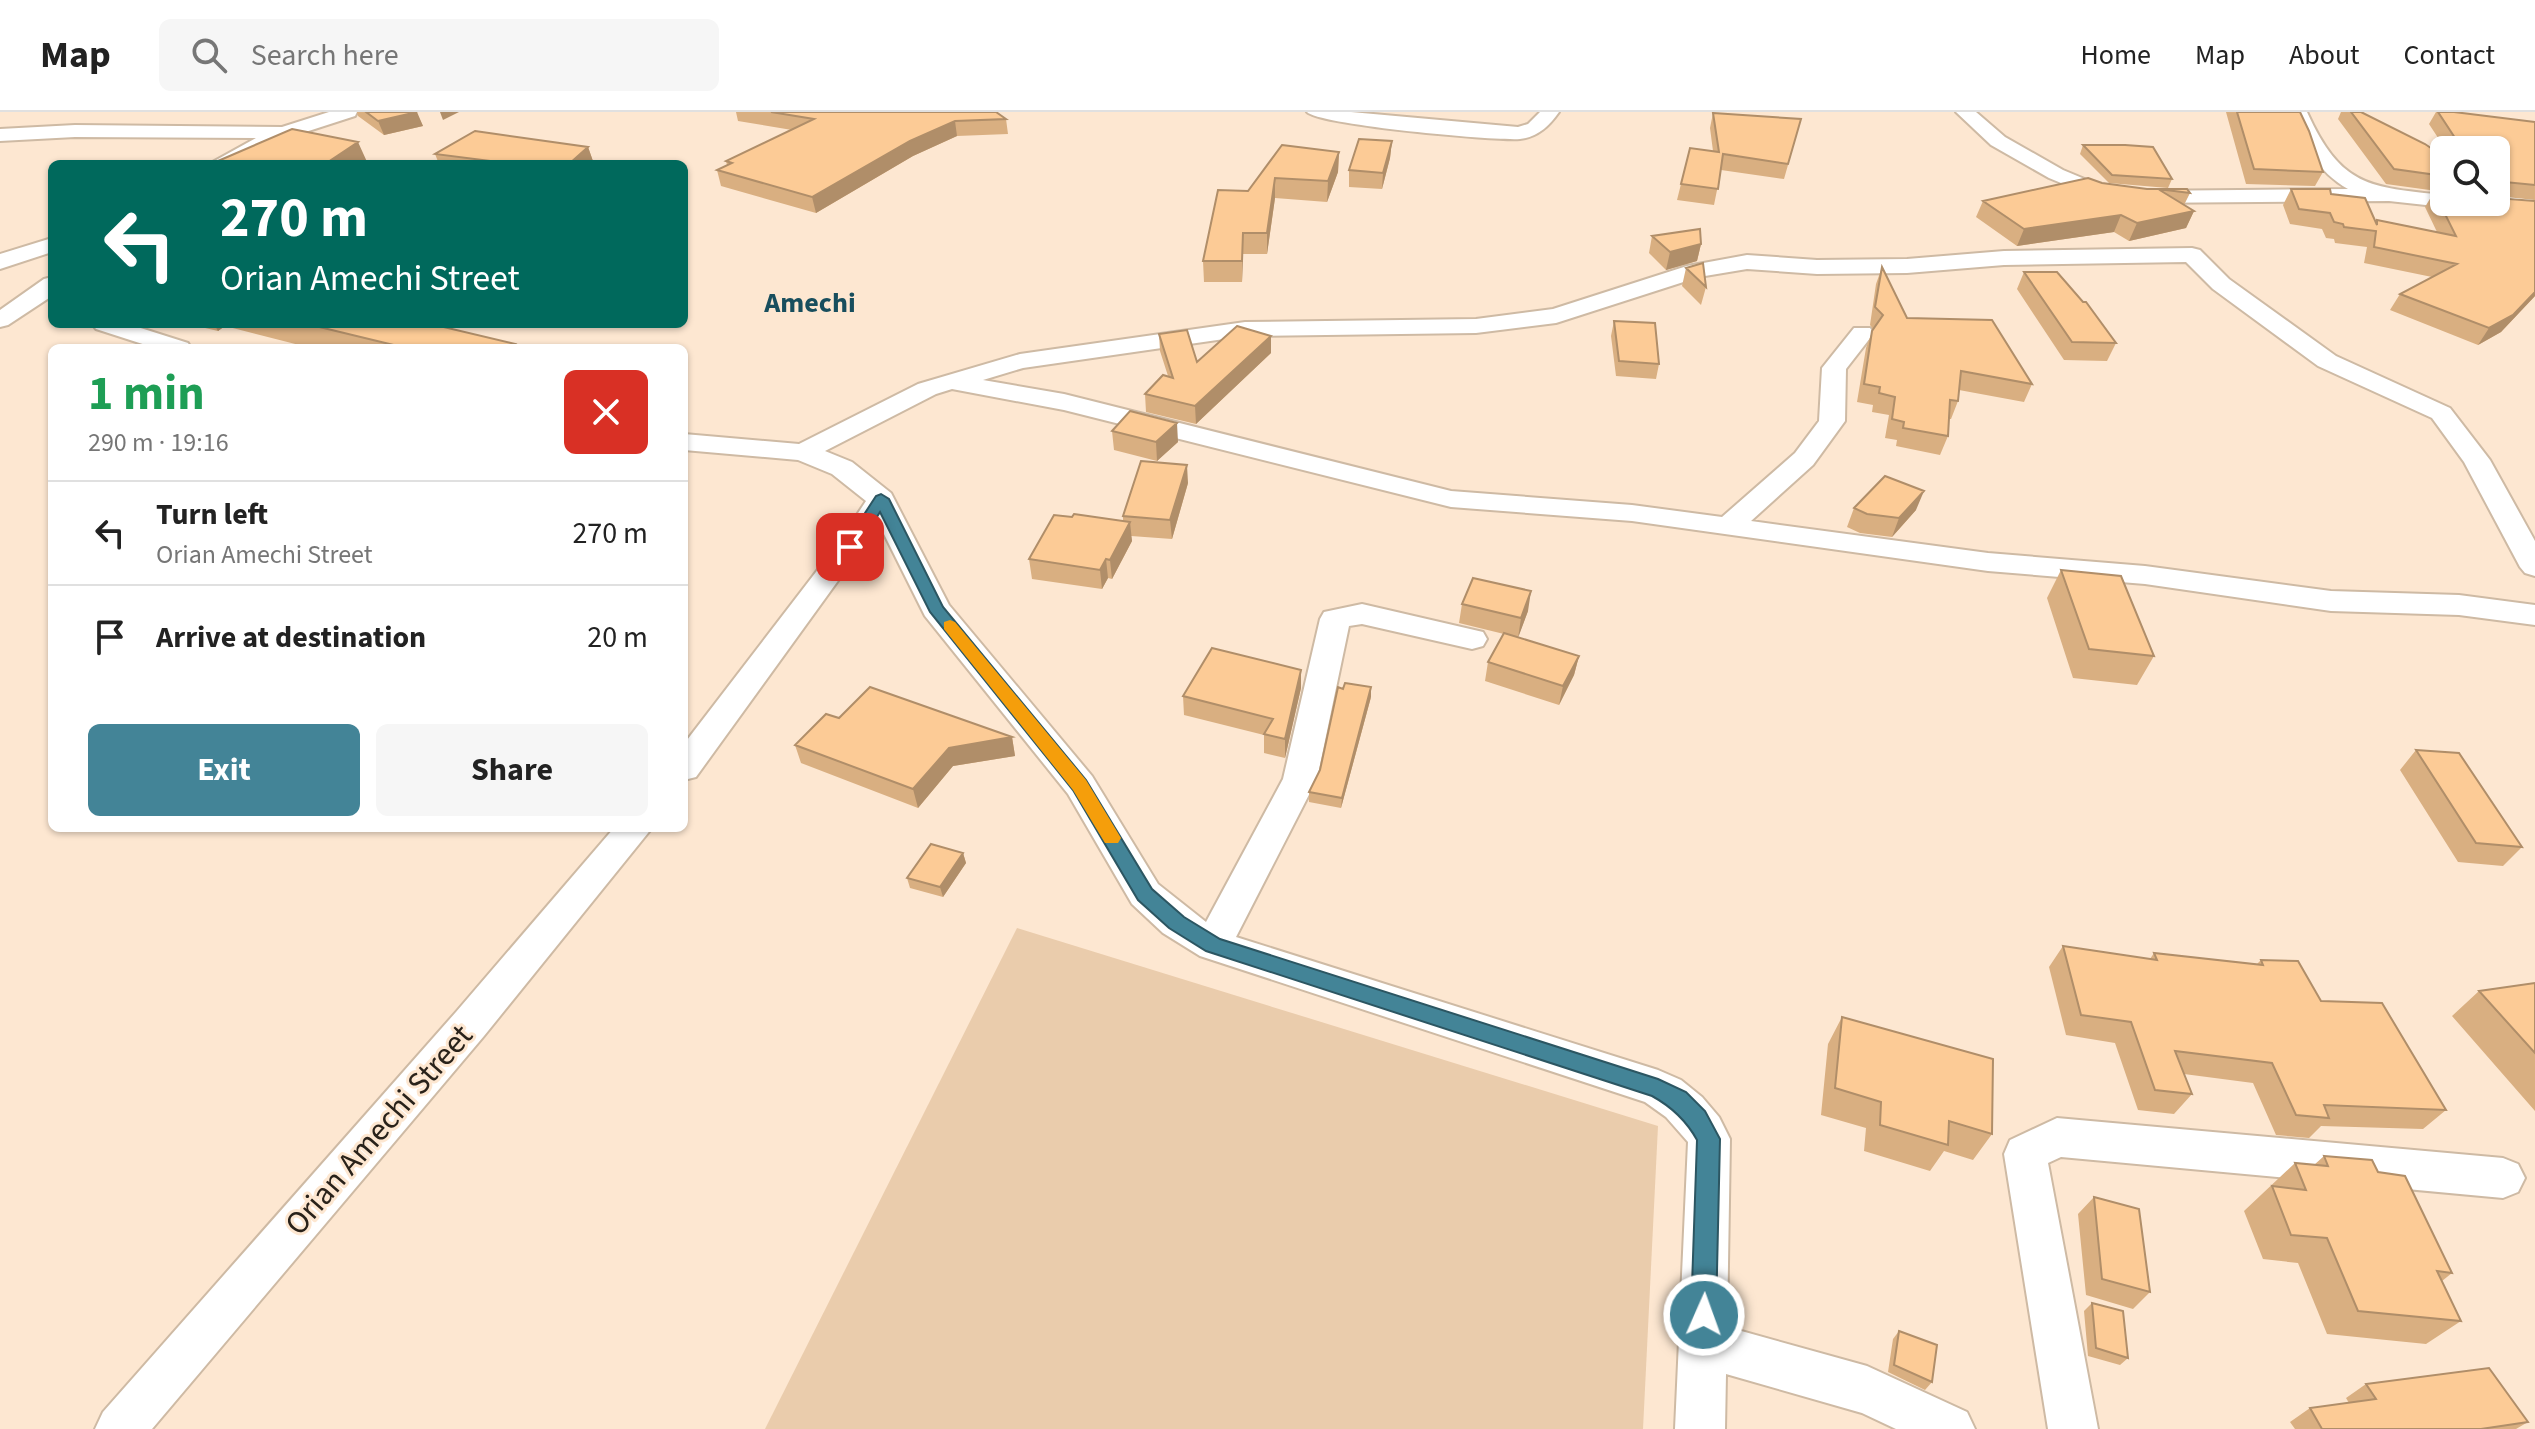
<!DOCTYPE html>
<meta charset="utf-8">
<style>
:root{--surface:#fff;--page:#f6f6f6;--text:#222;--muted:#767676;--line:#e0e0e0;--accent:#438497}
body{margin:0;font-family:"Source Sans 3",sans-serif;background:var(--page);color:var(--text);height:100vh;display:flex;flex-direction:column;font-size:30px;white-space:nowrap}
*{box-sizing:border-box;margin:0}
p{font-size:26px;color:var(--muted)}
.icon{flex:none;width:44px;height:44px;fill:none;stroke:currentColor;stroke-width:2;stroke-linecap:round;stroke-linejoin:round}
.map{position:relative;flex:1;overflow:hidden}
.side{position:absolute;left:48px;top:232px;width:640px;height:488px;display:flex;flex-direction:column;background:var(--surface);border-radius:12px;box-shadow:0 2px 6px #0004}
.side>*{flex:none}
.guide{position:absolute;left:48px;top:48px;width:640px;height:168px;border-radius:12px;box-shadow:0 2px 6px #0004;background:#00695c;color:#fff;overflow:hidden}
.fabs{position:absolute;left:2430px;top:24px;display:grid;gap:16px}
.fabs a{display:grid;place-items:center;width:80px;height:80px;border-radius:12px;background:var(--surface);box-shadow:0 2px 6px #0004;font-size:40px}
.pin{position:absolute;display:grid;place-items:center;width:68px;height:68px;color:#fff;margin:-34px;border-radius:16px;box-shadow:0 4px 12px #0006}
.me{position:absolute;width:88px;margin:-44px;rotate:2deg;stroke-linejoin:round;filter:drop-shadow(0 0 6px #0008)}
.turn{display:flex;align-items:center;gap:28px;height:168px;padding:0 40px;font-size:36px}
.turn .icon{width:104px;height:104px;stroke-width:2.5}
.turn b{display:block;font-size:56px;line-height:68px}
.round{display:grid;place-items:center;flex:none;width:84px;height:84px;border-radius:12px;background:var(--page)}
.headline{display:flex;align-items:center;justify-content:space-between;height:136px;padding:0 40px}
h1{font-size:48px;font-weight:700;line-height:60px;color:#1e9e55}
.cta{display:flex;gap:16px;margin-top:auto;padding:16px 40px}
.cta a{flex:1;height:92px;border-radius:12px;background:var(--accent);color:#fff;font-size:32px;font-weight:700;line-height:92px;text-align:center}
.cta a+a{background:var(--page);color:var(--text)}
ul{padding:0;list-style:none}
li{display:flex;align-items:center;gap:24px;height:104px;padding:0 40px;border-top:2px solid var(--line)}
li div{flex:1}
li b{display:block;font-size:30px}
li em{font-style:normal}
header{display:flex;align-items:center;gap:48px;box-sizing:border-box;height:112px;padding:0 40px;background:var(--surface);border-bottom:2px solid var(--line)}
header strong{font-size:38px}
nav{display:flex;gap:44px;margin-inline-start:auto;font-size:28px}
.search{width:560px;height:72px;background:var(--page);display:flex;align-items:center;gap:20px;box-sizing:border-box;padding:0 28px;border-radius:12px;color:var(--muted);font-size:30px}
.map>svg:first-child{display:block}
.green{fill:#eaccac}
.lines{fill:none;stroke-linecap:round;stroke-linejoin:round}
.minor-casing{stroke:#cebaa4;stroke-width:4}
.minor{fill:#fff;fill-rule:evenodd}
.wall{fill:#d9af81}
.shaded-wall{fill:#b08e69}
.building{fill:#fccb96;stroke:#b08e69;stroke-width:2}
.route{fill:#438497;stroke:#2c5662;stroke-width:2}
.slow{fill:#f59e0b}
.labels{text-anchor:middle;dominant-baseline:central;stroke-width:6;stroke-linejoin:round;paint-order:stroke}
.far-district-label{font-size:28px;font-weight:bold;fill:#184e5d;stroke:#fde7d1}
.near-street-label{font-size:32px;fill:#29221a;stroke:#fde7d1}
</style>
<header>
<strong>Map</strong>
<div class="search"><svg class="icon" aria-label="search" viewBox="0 0 24 24"><circle cx="10" cy="10" r="6"/><path d="M15 15l6 6"/></svg>Search here</div>
<nav><a>Home</a><a>Map</a><a>About</a><a>Contact</a></nav>
</header>
<div class="map">
<svg width="2535" height="1317" viewBox="0 0 2535 1317">
<rect width="100%" height="100%" fill="#fde7d1"/>
<path class="green" d="M1017,816l641,198 -15,303h-878z"/>
<g class="lines">
<defs>
<path id="minor" d="M329,0h28l-2,4 -65,21 -55,27h-26l47,-26 -181,-1 -75,4v-12l75,-4 207,2z
M1307,0h44l167,15 10,-3 12,-12h19c-10,14 -21,25 -39,27 -25,2 -201,-14 -213,-27z
M1956,0h20l29,25 58,33 36,15 41,6 208,-2c-30,-17 -46,-46 -59,-77h18c34,75 62,75 137,83v7h10l-10,5 -55,-6 -249,2 -45,-6 -46,-19 -58,-33z
M2496,71l39,17v14l-39,-17z
M52,126v14l-52,17v-15z
M2192,136l8,2 29,29 107,77 114,52 40,52 45,81v35l-10,-3 -5,-6 -56,-105 -32,-44 -114,-52 -105,-77 -27,-27 -182,3 -97,8 -90,1 -70,-5 -48,8 -143,46 -80,10 -231,3 -222,32 -40,12 81,14 387,97 181,14 90,12 73,-64 24,-32 3,-53 32,-40h16l4,5 -28,36 -1,52 -32,44 -62,56 237,32 157,13 186,25 128,4 76,10v20l-76,-10 -128,-4 -186,-27 -157,-13 -356,-50 -181,-14 -387,-97 -112,-21 -16,5 -111,57 27,11 39,31 58,112 143,171 66,108 48,38 77,-143 37,-160 4,-7 38,-8 121,28 4,7 -4,7 -11,3 -110,-25 -13,2 -32,153 -81,158 422,133 23,10 21,17 17,20 11,22 -3,188 140,39 100,46 8,17h-79l-34,-16 -136,-39 -1,55h-50l13,-287 -22,-25 -21,-15 -445,-146 -37,-23 -31,-29 -64,-110 -143,-178 -46,-92 -183,253 -12,3v-36l155,-202 27,-41 -34,-27 -34,-14 -114,-10v-16l115,10 119,-60 102,-30 225,-32 231,-3 77,-10 134,-43 60,-11 70,5 90,-1 97,-8z
M52,165v19l-44,29 -8,2v-17l44,-31z
M92,212h36l60,19 3,5h-36l-59,-19z
M614,716h38l-168,208 -332,393h-57l8,-17 353,-400z
M2057,1006l446,40 15,6 7,14 -7,14 -15,6 -442,-41 -13,6 50,266h-50l-44,-275 6,-14z"/>
</defs>
<use href="#minor" class="minor-casing"/>
<use href="#minor" class="minor"/>
</g>
<path class="wall" d="M357,0h59l7,14 -39,9 -26,-19z
M736,0h260l10,7 2,15 -51,2 -44,20 -97,57 -95,-27 -4,-16 10,-5 -1,-4 66,-31 -54,-9z
M2226,0h74l23,60 -8,14 -69,-2z
M2341,0h20l83,45v35l-58,-8 -48,-65z
M2436,0h18l81,10v78l-39,-4v-46h-50l-17,-26z
M1713,1l88,6 -17,60 -63,-9 -7,35 -37,-5 4,-16 32,-33 -3,-23z
M1392,29l-2,17 -8,31 -33,-2v-17z
M1282,33l57,7 -1,20 -11,30 -52,-4 -8,56h-24l-1,28h-38l-1,-21 45,-70z
M2083,33l89,34 -4,9 -59,-5 -29,-29z
M588,35l6,17h-155l-4,-10z
M2102,71l45,6h40l3,4 -6,12 10,6 -8,17 -57,13 -15,-9 -97,14 -41,-29 7,-16z
M2291,77l40,5 45,29 1,-3 60,12 -12,-25 9,-15 101,9v95l-34,36 -23,13 -88,-35 10,-16 32,-17 -68,-14 3,-16 -32,-4 -1,-4 -8,-1 -4,-9 -32,-5 -7,-19z
M1652,124l49,8 -4,17 -31,9 -17,-17z
M1882,155l25,51 125,66 -8,18 -65,-12 -1,11 -7,18h-2l-1,17 -8,19 -44,-9 1,-6 -12,-2 4,-23 -17,-3 1,-7 -16,-3 9,-54 7,-19 -3,-4 6,-41z
M1686,156l20,19 -5,18 -19,-19z
M2024,160l92,71 -9,18 -43,-1 -47,-71z
M1614,209l45,43 -3,15 -40,-3 -5,-40z
M188,212h243l84,20 2,4h-206l-86,-22 -7,5z
M1159,222l38,28 74,-9 -75,71 -50,-12 -1,-18 23,-18 -8,-25z
M1112,319l66,11 -21,19 -43,-11z
M1188,371l-16,56 -41,-3 1,5 -20,38 -4,-1 -6,11 -70,-10 -3,-20 43,-42 51,4v-5z
M1854,396l62,2 -24,27 -32,-4 -13,-6z
M2061,458l93,86 -17,29 -64,-7 -26,-80z
M1462,492l66,7 -10,26 61,19 -5,19 -15,30 -74,-24 3,-19 16,-28 -45,-11z
M1301,576l-16,70 -21,-5v-18l-80,-20 -1,-19z
M1371,585l-30,111 -32,-6v-10z
M839,606l173,19 3,19 -62,10 -35,42 -117,-45 -6,-18z
M2416,638l106,97 -19,19 -45,-4 -58,-92z
M963,741l3,10 -23,34 -33,-9 -3,-10z
M2063,834l87,13 4,-6 103,11 4,-4 60,41 125,109 -23,19 -102,-3 -12,12 -33,-3 -23,-52 -69,-9 8,20 -18,20 -36,-4 -23,-67 -49,-8 -17,-68z
M2535,871v128l-83,-95 27,-25z
M1842,905l150,117 -19,26 -29,-9 -14,20 -66,-20 2,-23 -45,-13 7,-71z
M2324,1044l54,16 74,101 -10,8 19,40 -35,23 -99,-10 -29,-71 -35,-4 -19,-48 51,-48 19,2z
M2094,1085l56,95 -17,17 -47,-14 -8,-81z
M2092,1191l36,55 -8,7 -32,-9 -4,-45z
M1899,1219l33,51 -7,8 -37,-18 5,-33z
M2366,1272l162,38 -12,7h-221l-5,-7 20,-14 39,-5 -3,-5z"/>
<path class="shaded-wall" d="M417,0l6,14 -39,9 -6,-14z
M440,0h19l-16,8z
M955,9l2,15 -44,20 -97,57 -4,-16 98,-56z
M1392,29l-2,17 -8,31 1,-16z
M358,30l10,22h-43z
M588,35l6,17h-25z
M1339,40l-1,20 -11,30 1,-21z
M1275,66v20l-8,56v-21z
M2194,99l-8,17 -57,13 8,-18z
M2121,103l-7,17 -97,14 7,-17z
M1243,121v21l-1,28v-21z
M1701,132l-4,17 -31,9 4,-18z
M2535,180v4l-34,36 -23,13 11,-17z
M214,212h10l1,2 -7,5z
M1271,224v17l-75,71 -1,-18z
M1177,311l1,19 -21,19 -1,-19z
M1187,353l1,18 -16,56 -2,-19z
M1924,379l-8,19 -24,27 7,-19z
M1130,410l2,19 -20,38 -2,-19z
M1106,447l2,19 -6,11 -2,-19z
M1531,479l-3,20 -10,27 3,-20z
M1579,544l-5,19 -15,30 4,-19z
M1301,558v18l-16,70v-19z
M1371,575v10l-30,111 1,-10z
M1012,625l3,19 -62,10 -35,42 -5,-19 36,-41z
M963,741l3,10 -23,34 -3,-10z"/>
<path class="building" d="M366,0h51l-39,9z
M771,0h225l10,7 -51,2 -45,20 -98,56 -95,-27 15,-7 -6,-2 88,-42z
M2237,0h63l9,19 14,41 -69,-3z
M2351,0h10l64,32 19,13v19l-50,-7z
M2438,0h16l81,10v63l-30,-3 -3,3h-6v-35h-33z
M1713,1l88,6 -13,45 -65,-10 -5,35 -37,-5 9,-36 29,4z
M292,17l66,13 -33,22h-114z
M475,19l113,16 -19,17h-55l-79,-10z
M1359,27l33,2 -9,32 -34,-3z
M1282,33l57,7 -11,29 -53,-3 -8,55h-24l-1,28h-39l15,-71 30,1z
M2083,33h42l28,2 19,32 -60,-4z
M2088,66l14,5 45,6h40l3,4 -32,-4 36,22 -57,12 -16,-8 -97,14 -41,-28z
M2291,77h39l1,5 34,4 12,27v-5l79,16 -22,-44 10,1v9h52v-4l39,3v91l-22,23 -24,13 -89,-34 57,-30 -83,-17 2,-16 -32,-4 -1,-3 -9,-2 -4,-9 -31,-4z
M1700,117l1,15 -31,8 -18,-16z
M1703,151l3,24 -20,-19z
M1882,155l25,51 85,2 40,64 -71,-13 -3,30 -8,-1 -2,36 -45,-8 1,-6 -12,-3 3,-22 -16,-4 1,-6 -16,-3 8,-53 11,-16 -8,-8z
M2024,160h33l26,30h3l30,41 -44,-1z
M1614,209l41,2 4,41 -40,-3z
M307,212h124l84,20 -6,4h-103z
M1237,214l34,10 -76,70 -50,-12 18,-19 10,3 -14,-44 28,-4 10,32z
M1130,299l47,12 -21,19 -44,-11z
M1141,349l46,4 -17,55 -47,-4z
M1885,364l39,15 -25,27 -32,-4 -13,-6z
M1074,402l56,8 -20,38 -4,-1 -6,11 -71,-11 25,-44 18,2z
M2061,458l60,6 33,80 -65,-7z
M1473,466l58,13 -10,27 -59,-14z
M1504,521l75,23 -16,30 -75,-24z
M1212,536l89,22 -16,69 -21,-5 9,-15 -90,-23z
M1345,571l26,4 -29,111 -33,-6 11,-22 18,-83 5,2z
M870,575l142,50 -63,11 -36,41 -118,-44 31,-31 13,4z
M2416,638l43,3 63,94 -46,-4z
M931,732l32,9 -23,34 -33,-9z
M2063,834l94,14 -3,-7 109,12 -2,-5 37,1 23,40 61,2 64,107 -122,-5 5,13 -33,-3 -24,-52 -97,-12 17,43 -37,-4 -24,-68 -50,-7z
M2535,871v70l-56,-62z
M1842,905l151,42 -1,75 -43,-13 -1,24 -68,-20 1,-23 -46,-14z
M2324,1044l48,4 6,12 27,4 47,97 -15,-2 24,50 -103,-10 -31,-73 -36,-3 -19,-49 34,4 -11,-27 33,3z
M2094,1085l45,12 11,83 -48,-13z
M2092,1191l31,8 5,47 -32,-10z
M1899,1219l38,14 -5,37 -38,-17z
M2489,1256l39,54 -47,7h-159l-12,-21 66,-9 -10,-15z"/>
<path class="route" d="M881,382l8,5 54,108 143,173 66,109 32,28 36,22 438,140 28,13 19,19 15,28 -4,176 -4,8 -8,4 -9,-4 -4,-8 6,-175c-11,-20 -25,-33 -45,-44l-446,-145 -37,-23 -31,-28 -65,-110 -143,-178 -50,-100 -24,38h-11l-2,-3 33,-51z"/>
<path class="slow" d="M950,508l5,2 131,158 35,58 -3,5h-13l-32,-53 -129,-161v-7z"/>
<g class="labels">
<g class="far-district-label">
<text x="810" y="191">Amechi</text>
</g>
<g class="near-street-label">
<text transform="translate(379 1018) rotate(-49)">Orian Amechi Street</text>
</g>
</g>
</svg>
<div class="fabs">
<a><svg class="icon" aria-label="search" viewBox="0 0 24 24"><circle cx="10" cy="10" r="6"/><path d="M15 15l6 6"/></svg></a>
</div>
<div class="pin" style="left:850px;top:435px;background:#d93025"><svg class="icon" aria-label="arrive" viewBox="0 0 24 24"><path d="M6 21V4h12l-3 4 3 4H6"/></svg></div>
<svg class="me" style="left:1704px;top:1203px" viewBox="-20 -20 40 40"><circle r="17" fill="#438497" stroke="#fff" stroke-width="3"/><path d="M0-11L8 9 0 5-8 9z" fill="#fff"/></svg>
<div class="guide">
<div class="turn"><svg class="icon" aria-label="left" viewBox="0 0 24 24"><path d="M17 20v-9H6M10 6l-5 5 5 5"/></svg><div><b>270 m</b>Orian Amechi Street</div></div>
</div>
<section class="side">
<div class="headline"><div><h1>1 min</h1><p>290 m · 19:16</p></div><a class="round" style="background:#d93025;color:#fff"><svg class="icon" aria-label="close" viewBox="0 0 24 24"><path d="M6 6l12 12M18 6L6 18"/></svg></a></div>
<ul>
<li><svg class="icon" aria-label="left" viewBox="0 0 24 24"><path d="M17 20v-9H6M10 6l-5 5 5 5"/></svg><div><b>Turn left</b><p>Orian Amechi Street</p></div><em>270 m</em></li>
<li><svg class="icon" aria-label="arrive" viewBox="0 0 24 24"><path d="M6 21V4h12l-3 4 3 4H6"/></svg><div><b>Arrive at destination</b></div><em>20 m</em></li>
</ul>
<div class="cta"><a>Exit</a><a>Share</a></div>
</section>
</div>
